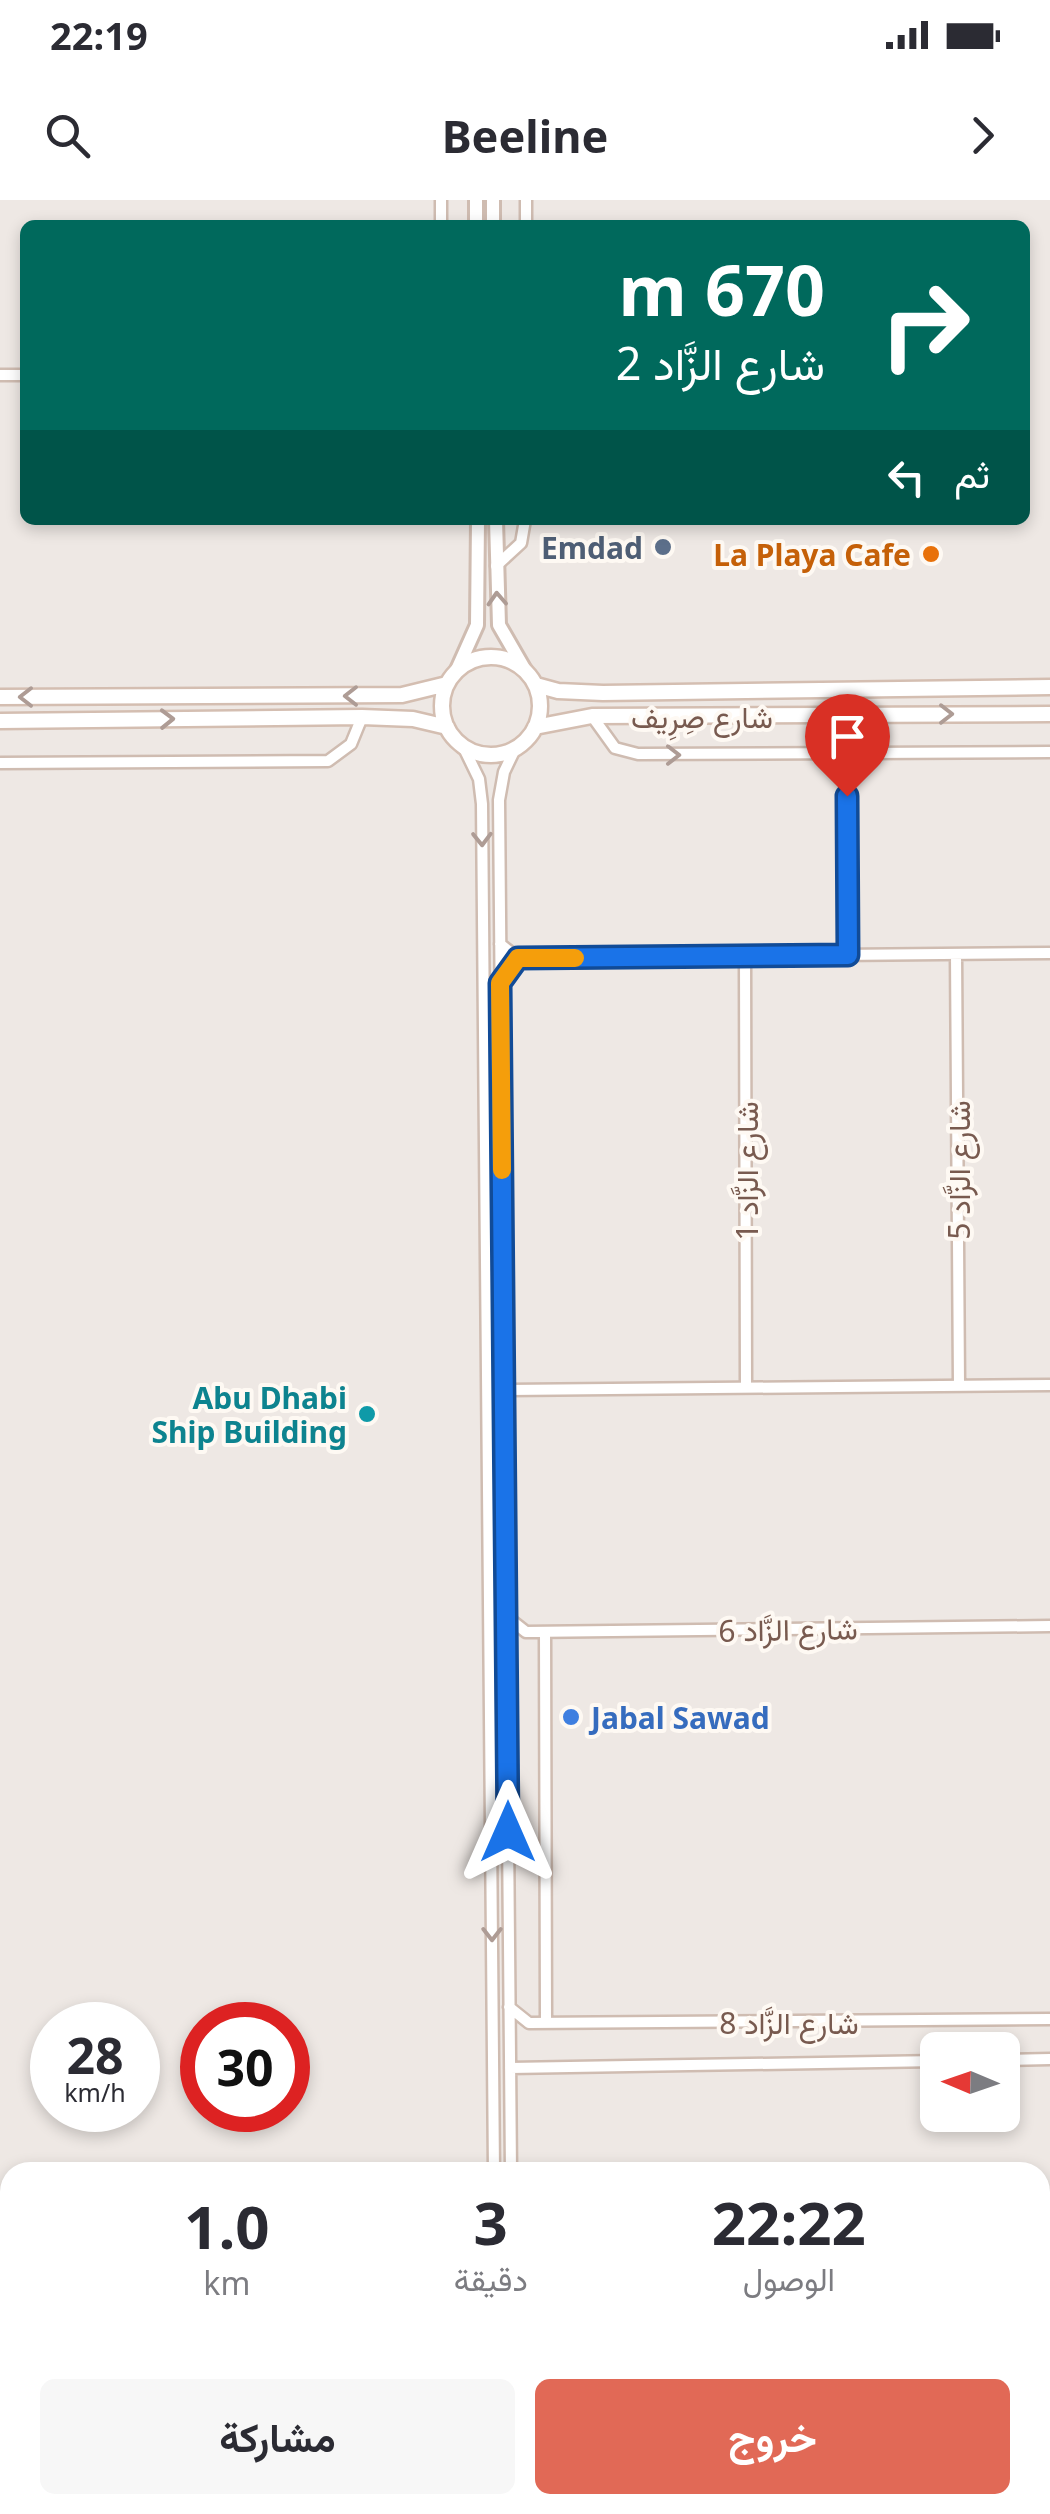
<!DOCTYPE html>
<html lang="ar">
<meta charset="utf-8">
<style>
:root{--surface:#fff;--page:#f7f7f7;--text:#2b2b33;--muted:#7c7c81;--accent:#e16956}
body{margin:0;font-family:"Noto Sans",Vazirmatn,sans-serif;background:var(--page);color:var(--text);direction:rtl;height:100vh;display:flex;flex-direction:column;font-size:38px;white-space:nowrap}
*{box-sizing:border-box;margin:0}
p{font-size:32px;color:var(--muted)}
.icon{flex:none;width:55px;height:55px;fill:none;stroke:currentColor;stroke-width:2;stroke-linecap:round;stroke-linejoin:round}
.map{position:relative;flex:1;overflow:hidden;direction:ltr}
.details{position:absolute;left:0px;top:1962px;width:1050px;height:352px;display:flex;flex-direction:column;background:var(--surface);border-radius:30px 30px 0 0;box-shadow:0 5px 15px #0003;direction:rtl}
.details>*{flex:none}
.banner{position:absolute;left:20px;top:20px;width:1010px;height:305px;border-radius:15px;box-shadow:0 5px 15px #0003;direction:rtl;background:#00695c;color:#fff;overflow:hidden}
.needle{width:65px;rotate:272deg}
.fabs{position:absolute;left:920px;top:1832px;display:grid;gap:20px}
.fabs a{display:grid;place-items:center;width:100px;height:100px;border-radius:15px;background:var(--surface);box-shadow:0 5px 15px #0003;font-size:50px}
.speed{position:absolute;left:30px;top:1802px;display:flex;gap:20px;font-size:50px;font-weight:700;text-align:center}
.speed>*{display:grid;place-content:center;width:130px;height:130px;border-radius:50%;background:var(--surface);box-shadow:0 5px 15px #0003;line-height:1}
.speed small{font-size:25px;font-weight:400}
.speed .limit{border:15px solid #d22;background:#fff;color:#111}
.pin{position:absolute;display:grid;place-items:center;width:85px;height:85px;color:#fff;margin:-102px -42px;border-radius:50% 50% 50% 0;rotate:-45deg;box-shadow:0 0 10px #0007}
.pin .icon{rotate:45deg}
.me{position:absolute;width:110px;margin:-55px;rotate:0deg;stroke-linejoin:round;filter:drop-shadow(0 0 8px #0008)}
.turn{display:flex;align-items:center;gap:35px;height:210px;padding:0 40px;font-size:45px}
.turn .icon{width:130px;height:130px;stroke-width:2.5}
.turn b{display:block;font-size:70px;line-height:85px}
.then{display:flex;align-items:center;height:95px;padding:0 40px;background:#0003;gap:20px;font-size:38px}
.eta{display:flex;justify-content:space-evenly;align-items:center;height:170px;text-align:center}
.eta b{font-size:60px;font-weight:700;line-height:70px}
.button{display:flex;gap:20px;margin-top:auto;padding:20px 40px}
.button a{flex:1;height:115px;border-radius:15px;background:var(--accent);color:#fff;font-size:40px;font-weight:700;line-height:115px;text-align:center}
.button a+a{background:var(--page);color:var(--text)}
.status{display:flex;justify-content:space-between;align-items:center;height:70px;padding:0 50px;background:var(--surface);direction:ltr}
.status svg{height:28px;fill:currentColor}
header{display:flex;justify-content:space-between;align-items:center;height:130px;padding:0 40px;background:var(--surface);font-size:45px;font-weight:700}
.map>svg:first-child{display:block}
.industrial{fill:#eee8e4;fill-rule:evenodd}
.water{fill:#c0e4e6;stroke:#a7d4d8;stroke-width:2.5}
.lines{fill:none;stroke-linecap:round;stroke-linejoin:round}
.minor-casing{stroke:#cfbcb1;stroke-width:15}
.tertiary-casing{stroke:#cfbcb1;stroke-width:18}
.secondary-casing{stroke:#d4beb1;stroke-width:19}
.minor{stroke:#fff;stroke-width:10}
.tertiary{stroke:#fff;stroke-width:12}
.secondary{stroke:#fff;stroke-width:14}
.oneway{stroke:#ae9c95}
.route-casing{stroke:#114b97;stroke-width:25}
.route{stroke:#1a73e8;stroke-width:18}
.slow{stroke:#f59e0b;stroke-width:18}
.service-dot{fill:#5c6f8a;stroke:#fef9f3;stroke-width:4}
.food-dot{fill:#e8710a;stroke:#fef9f3;stroke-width:4}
.culture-dot{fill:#0f9aa8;stroke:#fef9f3;stroke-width:4}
.shop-dot{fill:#3f7fe0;stroke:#fef9f3;stroke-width:4}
.labels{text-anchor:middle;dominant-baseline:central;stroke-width:8;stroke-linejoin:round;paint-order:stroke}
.service-label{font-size:30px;font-weight:bold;fill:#4e5e75;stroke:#fef9f3;text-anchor:end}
.food-label{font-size:30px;font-weight:bold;fill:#c56008;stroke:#fef9f3;text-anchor:end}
.street-label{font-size:30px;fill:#785a4f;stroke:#fef9f3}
.culture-label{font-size:30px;font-weight:bold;fill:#0d838f;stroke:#fef9f3;text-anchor:end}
.shop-label{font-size:30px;font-weight:bold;fill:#366cbe;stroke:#fef9f3;text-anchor:start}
</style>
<div class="status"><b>22:19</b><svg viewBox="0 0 49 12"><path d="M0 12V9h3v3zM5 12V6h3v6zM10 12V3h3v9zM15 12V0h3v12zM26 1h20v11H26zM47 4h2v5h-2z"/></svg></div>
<header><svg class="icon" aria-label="forward" viewBox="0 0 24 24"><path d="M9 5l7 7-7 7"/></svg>Beeline<svg class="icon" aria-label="search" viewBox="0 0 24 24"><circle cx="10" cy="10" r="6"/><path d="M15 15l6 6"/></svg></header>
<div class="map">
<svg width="1050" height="2314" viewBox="0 0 1050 2314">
<rect width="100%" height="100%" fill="#fcf5ec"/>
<path class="industrial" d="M0,0h1050v2314h-247l-1,-5v-4h238v-333h-1030v29l-10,-1zM25,25h1000v295h-1000zM52,1825h86v85h-86zM202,1825h86v85h-86zM938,1850h64v65h-64z"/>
<path class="water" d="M0,2000l10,1v304h730l22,9h-762z"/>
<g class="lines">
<defs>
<path id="minor" d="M441,0v25
M526,0v25
M0,175h25
M496,366l25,-23 4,-23
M592,516l23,32 23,6 412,-2
M463,546l16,33 3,25 12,1368
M847,556l1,199
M0,563l328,-2 23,-17 11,-27
M500,744l18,14 532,-5
M956,754l3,431
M745,756l1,431
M504,1190l546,-5
M507,1417l19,15 524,-6
M545,1432l1,391
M509,1807l20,16 521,-4
M1002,1860l48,-1
M510,1868l428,-7
M511,1972l-12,-1372 5,-28 11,-23"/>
<path id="tertiary" d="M476,0v25
M493,0v25
M496,320l3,105 26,45
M456,472l21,-47 1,-105"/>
<path id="secondary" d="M442 506a49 49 0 1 1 98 0a49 49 0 1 1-98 0Z
M536,485l22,6 45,2 447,-6
M0,497l402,-2 45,-11
M0,521l362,-4 51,2 34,8
M535,527l57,-11 458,-2"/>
</defs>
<use href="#minor" class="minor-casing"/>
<use href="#tertiary" class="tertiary-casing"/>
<use href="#secondary" class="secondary-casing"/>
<use href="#minor" class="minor"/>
<use href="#tertiary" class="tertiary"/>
<use href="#secondary" class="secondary"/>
</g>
<defs><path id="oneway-chevron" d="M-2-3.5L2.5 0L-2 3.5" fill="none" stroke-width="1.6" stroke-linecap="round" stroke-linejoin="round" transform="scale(2.5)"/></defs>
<g class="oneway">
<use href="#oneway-chevron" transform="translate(497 399) rotate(-93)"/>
<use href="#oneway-chevron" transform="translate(351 496) rotate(180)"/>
<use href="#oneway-chevron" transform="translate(26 497) rotate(180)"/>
<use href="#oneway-chevron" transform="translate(946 514)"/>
<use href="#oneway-chevron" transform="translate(167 519) rotate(-1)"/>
<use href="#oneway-chevron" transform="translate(673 555)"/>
<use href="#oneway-chevron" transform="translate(482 639) rotate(89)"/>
<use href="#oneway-chevron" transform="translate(492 1734) rotate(90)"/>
</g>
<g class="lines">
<defs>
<path id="route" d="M508,1632l-8,-849 18,-25 330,-3 -1,-159"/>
</defs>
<use href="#route" class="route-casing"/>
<use href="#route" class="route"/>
<path class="slow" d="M502,970l-2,-187 18,-25h57"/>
</g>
<circle class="service-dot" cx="663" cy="347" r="10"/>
<circle class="food-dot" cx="931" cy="354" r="10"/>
<circle class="culture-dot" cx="367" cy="1214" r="10"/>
<circle class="shop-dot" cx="571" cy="1517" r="10"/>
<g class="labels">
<g class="service-label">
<text x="643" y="347">Emdad</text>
</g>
<g class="food-label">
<text x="911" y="354">La Playa Cafe</text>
</g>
<g class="street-label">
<text x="702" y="516">شارع صِرِيف</text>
<text transform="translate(958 970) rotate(-90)">شارع الزَّاد 5</text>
<text transform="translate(746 971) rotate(-90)">شارع الزَّاد 1</text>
<text transform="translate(788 1429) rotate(-1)">شارع الزَّاد 6</text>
<text x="789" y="1822">شارع الزَّاد 8</text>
</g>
<g class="culture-label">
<text x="347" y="1197">Abu Dhabi<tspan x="347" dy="34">Ship Building</tspan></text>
</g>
<g class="shop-label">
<text x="591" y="1517">Jabal Sawad</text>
</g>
</g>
</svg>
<div class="fabs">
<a><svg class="needle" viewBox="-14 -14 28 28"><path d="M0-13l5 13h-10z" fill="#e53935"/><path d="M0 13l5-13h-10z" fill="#7c7c81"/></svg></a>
</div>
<div class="speed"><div>28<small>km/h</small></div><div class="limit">30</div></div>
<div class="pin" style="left:847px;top:596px;background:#d93025"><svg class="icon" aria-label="arrive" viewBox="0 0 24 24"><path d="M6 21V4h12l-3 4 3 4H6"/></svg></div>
<svg class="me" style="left:508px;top:1632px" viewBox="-20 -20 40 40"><path d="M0-17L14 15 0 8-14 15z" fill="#1a73e8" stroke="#fff" stroke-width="4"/></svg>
<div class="banner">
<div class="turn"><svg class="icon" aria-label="right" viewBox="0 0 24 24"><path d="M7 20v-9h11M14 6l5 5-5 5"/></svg><div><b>670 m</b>شارع الزَّاد 2</div></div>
<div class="then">ثم<svg class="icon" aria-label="left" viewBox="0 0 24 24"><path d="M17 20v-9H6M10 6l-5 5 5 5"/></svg></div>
</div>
<section class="details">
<div class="eta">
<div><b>22:22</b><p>الوصول</p></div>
<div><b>3</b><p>دقيقة</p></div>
<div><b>1.0</b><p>km</p></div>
</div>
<div class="button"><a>خروج</a><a>مشاركة</a></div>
</section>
</div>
